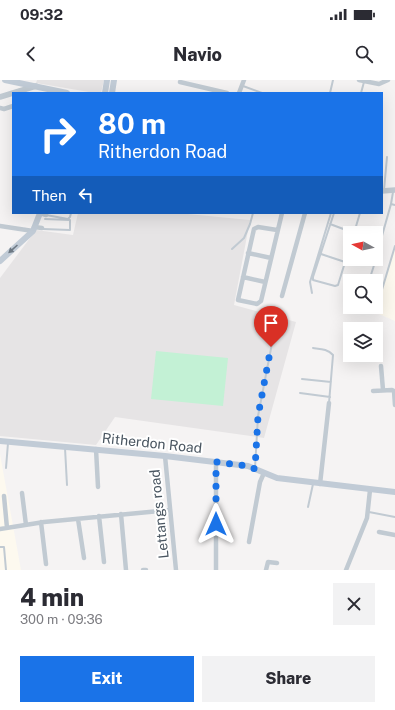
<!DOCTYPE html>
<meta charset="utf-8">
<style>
:root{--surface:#fff;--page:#f2f2f3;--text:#2b2b33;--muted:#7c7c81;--accent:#1a73e8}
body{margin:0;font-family:"Public Sans",sans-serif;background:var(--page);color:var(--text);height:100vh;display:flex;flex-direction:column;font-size:15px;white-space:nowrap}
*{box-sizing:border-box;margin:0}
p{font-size:13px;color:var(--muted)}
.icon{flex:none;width:22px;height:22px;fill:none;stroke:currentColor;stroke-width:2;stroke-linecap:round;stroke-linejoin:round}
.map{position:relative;height:490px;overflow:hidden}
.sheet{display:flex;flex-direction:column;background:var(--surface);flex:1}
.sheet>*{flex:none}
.guide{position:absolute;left:12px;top:12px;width:371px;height:122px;border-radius:0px;box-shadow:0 4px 16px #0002;background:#1a73e8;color:#fff;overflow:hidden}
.needle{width:26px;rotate:278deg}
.buttons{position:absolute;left:343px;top:146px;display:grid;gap:8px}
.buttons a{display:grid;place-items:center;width:40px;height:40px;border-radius:0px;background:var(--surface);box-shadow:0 4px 16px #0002;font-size:20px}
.pin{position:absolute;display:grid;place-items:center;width:34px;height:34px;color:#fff;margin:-41px -17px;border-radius:50% 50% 50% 0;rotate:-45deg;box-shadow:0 0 4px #0007}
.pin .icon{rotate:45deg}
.me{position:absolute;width:44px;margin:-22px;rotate:0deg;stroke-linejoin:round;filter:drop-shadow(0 0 3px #0008)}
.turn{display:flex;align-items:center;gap:14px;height:84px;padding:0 20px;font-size:18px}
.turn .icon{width:52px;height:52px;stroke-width:2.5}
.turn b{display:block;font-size:28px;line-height:34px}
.then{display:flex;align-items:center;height:38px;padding:0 20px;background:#0003;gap:8px;font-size:15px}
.round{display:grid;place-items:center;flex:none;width:42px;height:42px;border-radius:0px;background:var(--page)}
.headline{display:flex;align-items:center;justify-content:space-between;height:68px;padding:0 20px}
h1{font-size:24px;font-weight:800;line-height:30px}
.primary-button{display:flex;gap:8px;margin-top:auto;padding:8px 20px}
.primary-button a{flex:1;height:46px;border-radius:0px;background:var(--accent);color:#fff;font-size:16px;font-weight:800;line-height:46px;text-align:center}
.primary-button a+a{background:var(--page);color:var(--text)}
.status{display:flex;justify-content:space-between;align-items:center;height:28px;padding:0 20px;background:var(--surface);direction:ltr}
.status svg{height:11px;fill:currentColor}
header{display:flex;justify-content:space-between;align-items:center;height:52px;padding:0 20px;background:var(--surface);font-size:18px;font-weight:800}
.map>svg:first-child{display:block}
.commercial{fill:#fdf9ef}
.education{fill:#e6e4e5}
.green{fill:#c3f1d5}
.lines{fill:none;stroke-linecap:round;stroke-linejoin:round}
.service{stroke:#c1cad2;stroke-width:2}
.minor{stroke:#c1cad2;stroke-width:4.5}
.tertiary{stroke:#c1cad2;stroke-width:5.5}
.secondary{stroke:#c1cbd6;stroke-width:6}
.oneway{fill:#6e7984}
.route{stroke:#1a73e8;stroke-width:7;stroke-dasharray:0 12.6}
.labels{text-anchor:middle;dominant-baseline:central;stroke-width:4;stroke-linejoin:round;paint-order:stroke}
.street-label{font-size:14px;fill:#4a5661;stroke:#fff}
</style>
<div class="status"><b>09:32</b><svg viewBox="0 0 49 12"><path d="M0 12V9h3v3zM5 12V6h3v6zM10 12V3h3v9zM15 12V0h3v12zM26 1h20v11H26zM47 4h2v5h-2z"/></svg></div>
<header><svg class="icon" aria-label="back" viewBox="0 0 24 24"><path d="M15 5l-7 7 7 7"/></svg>Navio<svg class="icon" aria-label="search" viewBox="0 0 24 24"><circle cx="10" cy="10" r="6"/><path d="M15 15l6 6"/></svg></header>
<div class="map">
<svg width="395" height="490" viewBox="0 0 395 490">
<rect width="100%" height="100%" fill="#f5f3f3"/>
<path class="commercial" d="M395,166v75l-16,-7 4,-30z
M0,374l21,116h-21z"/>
<path class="education" d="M37,0h67l-3,13h-6l-59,-10z
M78,133h99l73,7 -16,85 62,17 -32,116 -149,-21 -19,28 -96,-9v-158l36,-48 37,5z"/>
<path class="green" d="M156,271l72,7 -5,48 -72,-7z"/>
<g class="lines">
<path class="service" d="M243,6l19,7
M330,13l3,-13
M361,13l3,-11
M384,110l3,-33
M391,124l2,-12
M334,133l-21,64v3l22,6 3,-1 12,-39
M46,135l22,4 2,-2 1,-4
M330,144l24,9
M43,149l27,1v-10l-25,-1
M354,153l6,-20
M232,169l12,-11 6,-14 3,-11
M321,174l24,8
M376,177l15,-53 4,1
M369,201l7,-22
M312,213l-2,-11 21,-69
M376,215h4l1,-2 14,-47
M313,268c7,1 15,1 20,7l-4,48
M302,299l29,3
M300,313l30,4
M65,368l2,37
M6,388l2,-25
M255,388l3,-52 16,-83
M308,427l5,-23
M369,432l26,5
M0,467h4l2,23"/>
<path class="minor" d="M359,0l20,4 9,-4
M180,2l47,11
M239,13l5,-13
M0,28l4,1 9,-3
M40,133l6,2
M0,146l33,5
M34,147l8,1
M277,150l-19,-3 -4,2 -16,71 19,4 4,-3 21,-88
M248,173l23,5
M243,197l22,5
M282,216l23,-83
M381,286l2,24
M373,311l19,-1 2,1 1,14
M96,369l2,38
M165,376l11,114
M216,382v108
M320,404l9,-81
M22,413l4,32
M4,416l3,32
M121,434l5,56
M99,436l5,46
M78,439l6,39
M41,442l5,42
M0,449l44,-7 126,-12
M379,452l16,3
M249,462l11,-60 4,-9
M143,490h3
M266,490l2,-8 9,1
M346,490l21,-52 3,-28"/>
<path class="tertiary" d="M13,13l23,-7
M0,17l13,-4
M382,111l13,-1"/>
<path class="secondary" d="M5,0l62,13
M105,13l2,-13
M112,13l2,-13
M0,181l33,-30 7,-18
M0,361l165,15 83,10 29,12 118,14"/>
</g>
<defs><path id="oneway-solid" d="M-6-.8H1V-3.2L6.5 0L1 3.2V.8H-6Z"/></defs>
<use class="oneway" href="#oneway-solid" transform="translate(13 169) rotate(138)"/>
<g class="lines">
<path class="route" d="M216,444v-62l32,4 7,3 3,-53 13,-69"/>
</g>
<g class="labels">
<g class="street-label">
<text transform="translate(152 363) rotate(6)">Ritherdon Road</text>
<text transform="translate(159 434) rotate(-96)">Lettangs road</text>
</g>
</g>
</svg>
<div class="buttons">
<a><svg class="needle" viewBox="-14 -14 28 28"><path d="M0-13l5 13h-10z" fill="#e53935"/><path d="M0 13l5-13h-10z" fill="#7c7c81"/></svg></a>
<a><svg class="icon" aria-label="search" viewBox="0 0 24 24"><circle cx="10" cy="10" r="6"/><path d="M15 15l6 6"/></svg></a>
<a><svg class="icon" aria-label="layers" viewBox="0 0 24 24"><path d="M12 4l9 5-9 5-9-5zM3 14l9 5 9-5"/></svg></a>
</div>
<div class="pin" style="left:271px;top:267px;background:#d93025"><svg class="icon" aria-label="arrive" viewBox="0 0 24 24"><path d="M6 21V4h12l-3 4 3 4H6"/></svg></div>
<svg class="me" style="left:216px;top:444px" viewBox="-20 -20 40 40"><path d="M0-17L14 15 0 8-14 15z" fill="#1a73e8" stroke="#fff" stroke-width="4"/></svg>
<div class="guide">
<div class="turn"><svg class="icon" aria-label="right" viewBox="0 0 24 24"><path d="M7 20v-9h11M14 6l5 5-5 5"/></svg><div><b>80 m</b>Ritherdon Road</div></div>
<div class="then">Then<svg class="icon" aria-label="left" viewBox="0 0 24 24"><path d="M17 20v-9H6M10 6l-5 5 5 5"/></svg></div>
</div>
</div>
<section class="sheet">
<div class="headline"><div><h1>4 min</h1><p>300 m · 09:36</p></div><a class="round"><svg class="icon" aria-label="close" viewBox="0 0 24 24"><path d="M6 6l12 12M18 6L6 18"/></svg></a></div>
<div class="primary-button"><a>Exit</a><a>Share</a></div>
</section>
